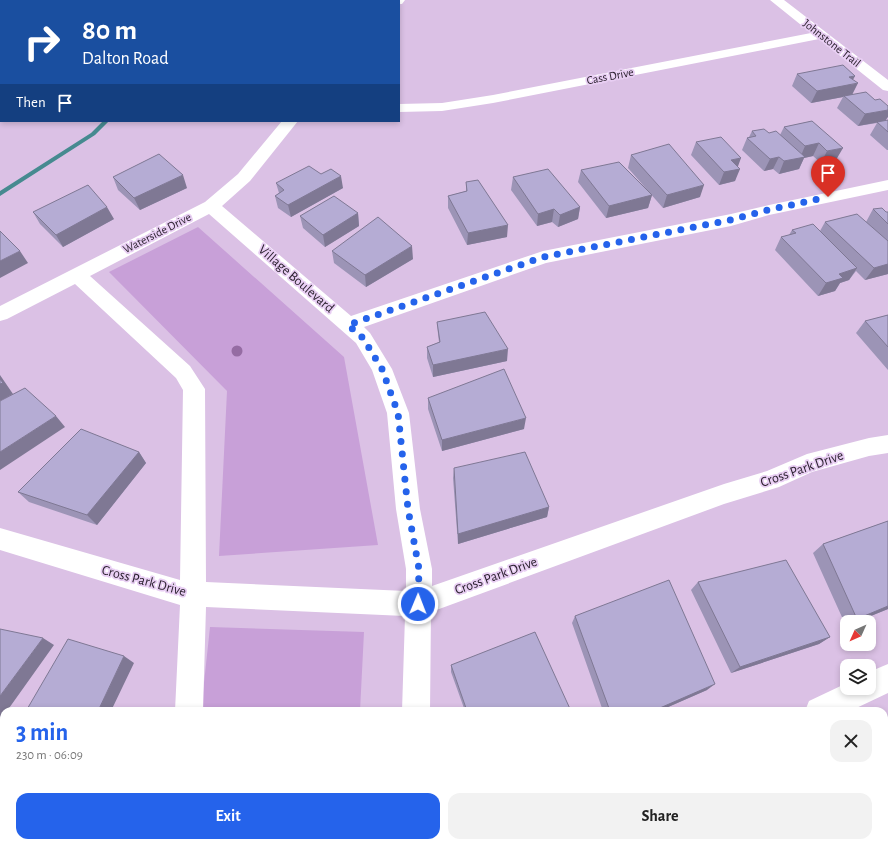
<!DOCTYPE html>
<meta charset="utf-8">
<style>
:root{--surface:#fff;--page:#f2f2f2;--text:#222;--muted:#767676;--accent:#2563eb}
body{margin:0;font-family:"Alegreya Sans",sans-serif;background:var(--page);color:var(--text);height:100vh;display:flex;flex-direction:column;font-size:15px;white-space:nowrap}
*{box-sizing:border-box;margin:0}
p{font-size:13px;color:var(--muted)}
.icon{flex:none;width:22px;height:22px;fill:none;stroke:currentColor;stroke-width:2;stroke-linecap:round;stroke-linejoin:round}
.map{position:relative;flex:1;overflow:hidden}
.details{position:absolute;left:0px;top:707px;width:888px;height:140px;display:flex;flex-direction:column;background:var(--surface);border-radius:12px 12px 0 0;box-shadow:0 2px 6px #0003}
.details>*{flex:none}
.hud{position:absolute;left:0px;top:0px;width:400px;height:122px;box-shadow:0 2px 6px #0003;background:#1a4fa0;color:#fff;overflow:hidden}
.needle{width:26px;rotate:225deg}
.tools{position:absolute;left:840px;top:615px;display:grid;gap:8px}
.tools a{display:grid;place-items:center;width:36px;height:36px;border-radius:8px;background:var(--surface);box-shadow:0 2px 6px #0003;font-size:20px}
.pin{position:absolute;display:grid;place-items:center;width:34px;height:34px;color:#fff;margin:-41px -17px;border-radius:50% 50% 50% 0;rotate:-45deg;box-shadow:0 0 4px #0007}
.pin .icon{rotate:45deg}
.me{position:absolute;width:44px;margin:-22px;rotate:1deg;stroke-linejoin:round;filter:drop-shadow(0 0 3px #0008)}
.turn{display:flex;align-items:center;gap:14px;height:84px;padding:0 16px;font-size:18px}
.turn .icon{width:52px;height:52px;stroke-width:2.5}
.turn b{display:block;font-size:28px;line-height:34px}
.then{display:flex;align-items:center;height:38px;padding:0 16px;background:#0003;gap:8px;font-size:15px}
.round{display:grid;place-items:center;flex:none;width:42px;height:42px;border-radius:12px;background:var(--page)}
.headline{display:flex;align-items:center;justify-content:space-between;height:68px;padding:0 16px}
h1{font-size:24px;font-weight:600;line-height:30px;color:var(--accent)}
.cta{display:flex;gap:8px;margin-top:auto;padding:8px 16px}
.cta a{flex:1;height:46px;border-radius:12px;background:var(--accent);color:#fff;font-size:16px;font-weight:600;line-height:46px;text-align:center}
.cta a+a{background:var(--page);color:var(--text)}
.map>svg:first-child{display:block}
.green{fill:#c8a0d8}
.lines{fill:none;stroke-linecap:round;stroke-linejoin:round}
.stream{fill:#468a90;fill-rule:evenodd}
.minor{fill:#fff;fill-rule:evenodd}
.tree{fill:#956ca3}
.wall{fill:#9c94b6}
.shaded-wall{fill:#7f7894}
.building{fill:#b5acd4;stroke:#7f7894}
.route{stroke:#2563eb;stroke-width:7;stroke-dasharray:0 12.6}
.labels{text-anchor:middle;dominant-baseline:central;stroke-width:3.5;stroke-linejoin:round;paint-order:stroke}
.far-street-label{font-size:12px;fill:#2c2230;stroke:#e8cef3}
.street-label{font-size:14px;fill:#2c2230;stroke:#e8cef3}
</style>
<div class="map">
<svg width="888" height="847" viewBox="0 0 888 847">
<rect width="100%" height="100%" fill="#dbc1e5"/>
<path class="green" d="M198,227l146,130 34,188 -159,11 8,-165 -118,-119z
M210,627l154,5 -4,79h-159z
M185,843h167v4h-168z"/>
<g class="lines">
<path class="stream" d="M221,0h6l-7,1z
M103,121h6l-14,14 -95,61v-5l91,-58z"/>
<path class="minor" d="M393,0h12l-3,4h-3v-3h-7z
M770,0h14l104,80v11l-5,-1 -64,-51 -326,64 -51,8 -43,1v-8l43,-1 51,-8 318,-62z
M282,121h16l-48,60 -28,25 129,110 192,-65 188,-37 38,-9 119,-25v10l-119,25 -38,11 -185,37 -182,64 6,6 22,36 17,44 11,96 12,60v17l292,-102 43,-13 40,-17 62,-16 19,-3v18l-19,3 -57,16 -33,15 -55,17 -293,108 -1,99h-28l3,-95 -199,-9 -3,104h-28l5,-106 -180,-55v-22l180,52 3,-190 -7,-12 -101,-94 -68,35 -7,2v-15l205,-104 33,-28zM209,214l147,129 16,27 15,43 9,96 10,60v22l-200,-9 -1,-193 -15,-23 -100,-90z
M888,664v29l-38,18h-45l4,-10 38,-18v5h22v-16z
M0,787h4v30h-4z
M148,843h32l-1,4h-32z
M391,843h32l-1,4h-32z"/>
</g>
<circle class="tree" cx="237" cy="351" r="5.5"/>
<path class="wall" d="M797,74l58,2 -2,3 -1,16 34,26 2,-1v30h-1l-17,-15 7,-12 -19,3 -21,-18 6,-11 -32,6 -19,-17z
M812,121l24,39 -15,3 -8,-7 -9,2 -5,11 -20,5 -6,-5 -9,2 -22,-21 5,-12 2,-1 3,-6 17,2 11,2 4,-8z
M696,142l42,25 -3,14 -16,4 -28,-30z
M631,155l69,42 -37,11 -35,-40z
M581,170l71,25 -4,13 -42,10 -28,-36z
M321,174l22,14 -52,29 -13,-9 -3,-12 4,-3 -3,-10z
M113,177l74,11 -47,22 -22,-20z
M513,177l67,30 -2,12 -20,8 -6,-5 -15,4 -26,-36z
M466,182l41,55 -40,8 -19,-37v-12l18,-5z
M873,209l13,3h2v62l-23,6 -9,-9 -7,9 -9,3 -5,8 -17,5 -43,-46 6,-13 8,-2 3,-5 28,1 5,-9h41z
M33,212l81,7 -51,28 -23,-23z
M358,213l1,13 -34,21 -22,-19 -3,-12z
M332,251l81,8 -47,28 -32,-24z
M888,315v55l-32,-37 9,-12z
M437,322l70,39 -74,16 -6,-19v-11l12,-5 -1,-8z
M428,398l96,31 -82,22 -14,-42z
M139,452l7,11 -49,62 -68,-23 -11,-10z
M454,468l95,39 -2,10 -89,27 -5,-66z
M888,521v88l-32,13h-9v4h-1l-33,-73 10,-9z
M698,582l132,55 -11,7 -88,29 -40,-83z
M575,616l132,74 -48,21h-56l-31,-88z
M451,665l120,46h-106l-14,-39z
M717,843h73l3,4h-84z
M830,843h54l4,4h-55z"/>
<path class="shaded-wall" d="M855,76l-5,9 8,-2 -6,12 -8,1 -1,1 -32,6 6,-12 32,-14z
M888,110v7l-3,4 -27,5 7,-12z
M819,143l-6,13 -9,2 -5,11 -20,5 5,-13 16,-3 5,-12z
M843,148l-7,12 -15,3 6,-12z
M779,157l-6,12 -9,2 6,-12z
M741,158l-4,11h3l-5,12 -16,4 5,-13 7,-12z
M183,175l4,13 -47,22 -6,-12z
M341,176l2,12 -52,29 -3,-12z
M704,185l-4,12 -37,11 4,-13z
M652,195l-4,13 -42,10 3,-12z
M107,207l7,12 -51,28 -7,-12z
M580,207l-2,12 -20,8 2,-12z
M554,209l-2,13 -15,4 1,-12z
M358,213l1,13 -34,21 -2,-12z
M508,225l-1,12 -40,8 1,-12z
M412,246l1,13 -47,28 -1,-12z
M20,251l8,12 -28,15v-17z
M888,264v10l-23,6 9,-12z
M857,268l-8,12 -9,3 -5,8 -17,5 8,-13 13,-9z
M508,349l-1,12 -74,16v-12z
M0,375l13,19 -13,7z
M56,416l9,11 -65,43v-18z
M526,418l-2,11 -82,22v-11z
M139,452l7,11 -49,62 -10,-10z
M549,507l-2,10 -89,27v-10z
M888,606v3l-32,13h-4l5,-3z
M830,637l-11,7 -88,29 9,-6z
M43,638l11,7 -47,66h-3v4l-4,5v-24z
M124,656l10,7 -23,48h-13z
M715,684l-8,6 -48,21h-6z"/>
<path class="building" d="M843,65l12,11 -6,1 9,6 -41,8 -20,-17z
M866,92l9,8 5,-1 8,7v4l-23,4 -21,-18z
M888,120v12l-11,-10z
M812,121l31,27 -16,3 -8,-8 -14,3 -21,-19z
M764,129l5,4 7,-2 29,26 -21,4 -5,-4 -9,2 -23,-21 9,-2 -4,-5z
M721,137l20,21 -10,2 9,9 -16,3 -28,-30z
M669,144l35,41 -37,10 -36,-40z
M159,154l24,21 -49,23 -21,-21z
M619,162l33,33 -43,11 -28,-36z
M309,166l12,8 10,-5 10,7 -53,29 -13,-9 9,-6 -8,-7z
M548,169l32,38 -20,8 -6,-6 -16,5 -25,-37z
M478,180l30,45 -40,8 -20,-37 19,-5 -1,-9z
M88,185l19,22 -51,28 -23,-23z
M334,196l24,17 -35,22 -23,-19z
M882,208l4,4h2v12l-15,-15z
M857,214l31,27v23l-14,4 -49,-46z
M378,217l34,29 -47,29 -33,-24z
M813,224l44,44 -18,6 4,4 -17,5 -45,-46 15,-4 -4,-3z
M0,231l20,20 -20,10z
M485,312l23,37 -75,16 -6,-18 13,-5 -3,-20z
M888,315v32l-23,-26z
M504,369l22,49 -84,22 -14,-42z
M0,379l3,4 -3,1z
M25,388l31,28 -56,36v-51z
M81,429l58,23 -52,63 -69,-23z
M525,452l24,55 -91,27 -4,-66z
M888,521v85l-31,13 -34,-75z
M786,560l44,77 -90,30 -42,-85z
M669,580l46,104 -62,27h-43l-35,-95z
M0,629l43,9 -43,58z
M535,632l36,79h-104l-16,-46z
M68,639l56,17 -26,55h-72z
M884,751l4,6v90h-41l-3,-4h40z
M723,843h67l3,4h-78z"/>
<g class="lines">
<path class="route" d="M418,604l1,-35 -11,-60 -10,-96 -16,-44 -19,-31 -15,-13 195,-68 187,-37 38,-10 60,-13"/>
</g>
<g class="labels">
<g class="far-street-label">
<text transform="translate(832 43) rotate(38)">Johnstone Trail</text>
<text transform="translate(610 76) rotate(-11)">Cass Drive</text>
<text transform="translate(157 233) rotate(-27)">Waterside Drive</text>
</g>
<g class="street-label">
<text transform="translate(296 279) rotate(41)">Village Boulevard</text>
<text transform="translate(802 469) rotate(-19)">Cross Park Drive</text>
<text transform="translate(496 576) rotate(-20)">Cross Park Drive</text>
<text transform="translate(144 581) rotate(15)">Cross Park Drive</text>
</g>
</g>
</svg>
<div class="tools">
<a><svg class="needle" viewBox="-14 -14 28 28"><path d="M0-13l5 13h-10z" fill="#e53935"/><path d="M0 13l5-13h-10z" fill="#767676"/></svg></a>
<a><svg class="icon" aria-label="layers" viewBox="0 0 24 24"><path d="M12 4l9 5-9 5-9-5zM3 14l9 5 9-5"/></svg></a>
</div>
<div class="pin" style="left:828px;top:197px;background:#d93025"><svg class="icon" aria-label="arrive" viewBox="0 0 24 24"><path d="M6 21V4h12l-3 4 3 4H6"/></svg></div>
<svg class="me" style="left:418px;top:604px" viewBox="-20 -20 40 40"><circle r="17" fill="#2563eb" stroke="#fff" stroke-width="3"/><path d="M0-11L8 9 0 5-8 9z" fill="#fff"/></svg>
<div class="hud">
<div class="turn"><svg class="icon" aria-label="right" viewBox="0 0 24 24"><path d="M7 20v-9h11M14 6l5 5-5 5"/></svg><div><b>80 m</b>Dalton Road</div></div>
<div class="then">Then<svg class="icon" aria-label="arrive" viewBox="0 0 24 24"><path d="M6 21V4h12l-3 4 3 4H6"/></svg></div>
</div>
<section class="details">
<div class="headline"><div><h1>3 min</h1><p>230 m · 06:09</p></div><a class="round"><svg class="icon" aria-label="close" viewBox="0 0 24 24"><path d="M6 6l12 12M18 6L6 18"/></svg></a></div>
<div class="cta"><a>Exit</a><a>Share</a></div>
</section>
</div>
